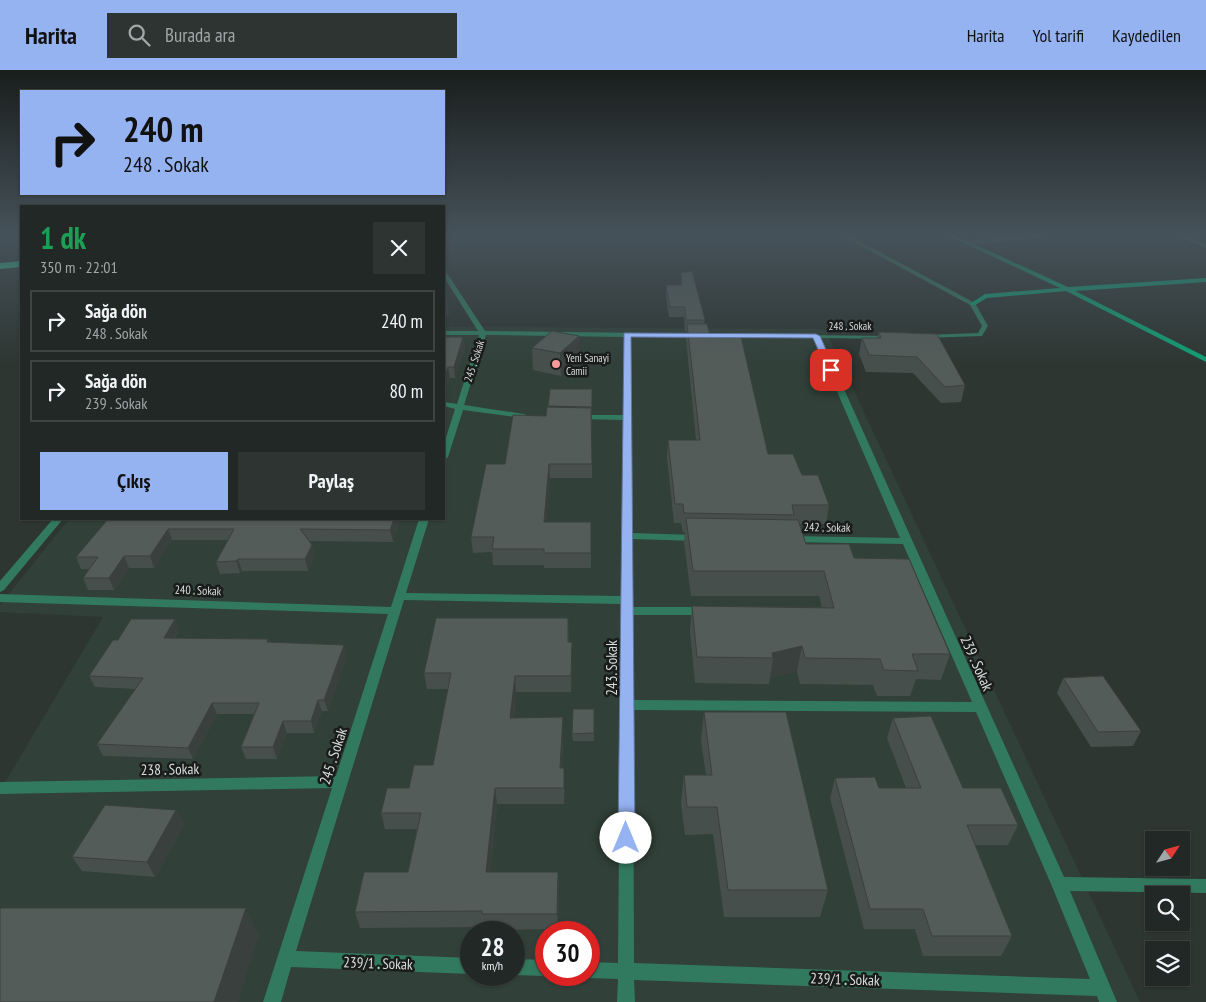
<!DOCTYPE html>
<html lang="tr">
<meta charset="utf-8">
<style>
:root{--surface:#222826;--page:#2e3432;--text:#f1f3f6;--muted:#a2a6a7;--line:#3f4443;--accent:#95b2f1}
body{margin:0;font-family:"PT Sans Narrow",sans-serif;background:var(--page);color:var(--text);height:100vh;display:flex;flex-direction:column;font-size:19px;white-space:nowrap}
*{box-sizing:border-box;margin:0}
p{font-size:16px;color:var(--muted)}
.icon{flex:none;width:28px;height:28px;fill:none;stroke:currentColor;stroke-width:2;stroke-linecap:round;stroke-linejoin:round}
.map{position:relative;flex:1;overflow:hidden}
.sheet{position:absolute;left:20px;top:135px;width:425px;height:315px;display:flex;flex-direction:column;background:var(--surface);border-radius:0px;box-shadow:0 1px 4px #0004,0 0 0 1px var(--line)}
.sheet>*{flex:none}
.guide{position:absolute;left:20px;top:20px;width:425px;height:105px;border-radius:0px;box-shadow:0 1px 4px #0004,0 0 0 1px var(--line);background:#95b2f1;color:#111;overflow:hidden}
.needle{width:32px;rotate:54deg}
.fabs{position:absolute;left:1145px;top:761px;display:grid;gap:10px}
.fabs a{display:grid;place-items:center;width:45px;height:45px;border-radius:0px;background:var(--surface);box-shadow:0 1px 4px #0004,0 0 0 1px var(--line);font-size:25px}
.speed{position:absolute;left:460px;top:851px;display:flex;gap:10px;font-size:25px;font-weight:700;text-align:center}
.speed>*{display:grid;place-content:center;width:65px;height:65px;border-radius:50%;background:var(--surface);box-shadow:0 1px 4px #0004,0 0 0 1px var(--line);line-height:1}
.speed small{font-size:12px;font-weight:400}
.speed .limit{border:8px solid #d22;background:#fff;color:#111}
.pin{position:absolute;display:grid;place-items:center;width:42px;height:42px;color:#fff;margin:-21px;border-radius:10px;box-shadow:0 2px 8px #0006}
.me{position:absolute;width:55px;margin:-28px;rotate:0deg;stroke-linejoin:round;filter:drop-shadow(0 0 4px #0008)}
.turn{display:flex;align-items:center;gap:18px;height:105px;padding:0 20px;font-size:22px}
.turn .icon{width:65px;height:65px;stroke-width:2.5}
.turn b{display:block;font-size:35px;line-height:42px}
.round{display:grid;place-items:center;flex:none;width:52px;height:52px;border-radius:0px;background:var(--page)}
.headline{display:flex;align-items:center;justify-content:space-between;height:85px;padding:0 20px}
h1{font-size:30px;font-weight:800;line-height:38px;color:#1e9e55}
.cta{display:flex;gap:10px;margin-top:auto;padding:10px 20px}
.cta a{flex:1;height:58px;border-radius:0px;background:var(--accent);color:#111;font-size:20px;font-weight:800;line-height:58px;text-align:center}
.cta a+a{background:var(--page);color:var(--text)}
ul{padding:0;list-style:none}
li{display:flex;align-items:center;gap:15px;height:62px;margin:0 10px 8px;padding:0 10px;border:2px solid var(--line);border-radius:0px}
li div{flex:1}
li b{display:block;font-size:19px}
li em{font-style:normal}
header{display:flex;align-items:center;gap:30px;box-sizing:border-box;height:70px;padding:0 25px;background:var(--accent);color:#111}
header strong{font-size:24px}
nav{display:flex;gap:28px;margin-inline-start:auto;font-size:18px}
.search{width:350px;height:45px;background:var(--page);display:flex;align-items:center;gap:12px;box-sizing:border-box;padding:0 18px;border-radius:0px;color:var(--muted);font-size:19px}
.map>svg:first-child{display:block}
.built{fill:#314039;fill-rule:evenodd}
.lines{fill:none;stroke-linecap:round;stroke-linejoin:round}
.street{fill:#327a5f;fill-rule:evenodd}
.secondary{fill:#10a176;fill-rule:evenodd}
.highway{fill:#2ed39d;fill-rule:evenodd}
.wall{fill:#474f4c}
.shaded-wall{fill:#3a403e}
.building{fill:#535c58;stroke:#3a403e}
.route{fill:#95b2f1;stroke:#61749d}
.poi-dot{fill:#f59b98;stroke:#191c1b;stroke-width:2}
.labels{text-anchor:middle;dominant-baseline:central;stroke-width:5;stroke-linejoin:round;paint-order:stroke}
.far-street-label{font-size:11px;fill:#d9dddb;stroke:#191c1b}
.far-poi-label{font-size:11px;fill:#d9dddb;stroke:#191c1b;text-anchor:start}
.street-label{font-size:12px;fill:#d9dddb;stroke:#191c1b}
.near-street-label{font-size:15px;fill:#d9dddb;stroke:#191c1b}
</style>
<header>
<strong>Harita</strong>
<div class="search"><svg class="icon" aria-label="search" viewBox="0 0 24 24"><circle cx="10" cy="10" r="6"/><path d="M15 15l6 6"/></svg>Burada ara</div>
<nav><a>Harita</a><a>Yol tarifi</a><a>Kaydedilen</a></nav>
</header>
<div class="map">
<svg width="1206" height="932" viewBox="0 0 1206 932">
<rect width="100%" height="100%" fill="#2e3632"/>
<path class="built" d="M444,257l381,2 315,673h-1140v-211l103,-174 -103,-5v-7l69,-86h375zM471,862h43v43h-43zM546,862h43v43h-43z"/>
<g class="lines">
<path class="street" d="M841,165h7l127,68 13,23 -6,10 -59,2 -1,-1 3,-2 53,-2 4,-7 -12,-21z
M1032,165h19l-3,2 -81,8 -3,-2 3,-2z
M1173,165h8l25,9v4z
M444,201l3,2 38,58 407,5 1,1 -3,2 -69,-1 243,539 142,2v14l-136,-2 47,111h-18l-2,-6 -463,-16 1,22h-18l1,-23 -29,-1 -6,-2 6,-1v-13l29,1 3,-359 -217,-4 -108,351 175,7v16l-180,-7 -10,35h-18l69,-214 -332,6v-12l336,-6 52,-162 -388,-12v-8l391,13 28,-88h10l-23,74 215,3 2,-176 -44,-1 -4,-2 4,-2h44l1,-78 -138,-2 -22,70 60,9 4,2 -4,2 -61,-8 -15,47 -4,3v-16l11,-35 -11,-3v-4l13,2 22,-69h-35v-4h34l-34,-54zM630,267l184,1 86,200 -109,-2 -5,3 5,3 112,2 69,158 -339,-2 -1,-85h71l4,-1 2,-3 -2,-3 -4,-1h-71v-68l64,2 5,-3 -5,-3 -64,-2zM633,640l343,2 75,172 39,95 -456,-16z
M53,449h10l-59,71 -4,2v-11z
M514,889l32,1v15h3l-3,1 -33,-1z"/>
<path class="secondary" d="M947,165h7l114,52 138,-9v4l-131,9 131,66v5l-140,-71 -79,7 -12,7h-4v-2l14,-9 75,-6z"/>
<path class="highway" d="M21,191v6l-21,2v-6z"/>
</g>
<path class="wall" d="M681,203l24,47 -1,4 64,130 34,21 27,30 -3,19h-26l6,20 48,14 96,96 -9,26 -25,-1 -6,17h-33l-4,-11 -73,-1 -3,-13 -27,7 -1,6 -74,-1 -5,-52 2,-25 130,1 -3,-11h-128l-7,-54 1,-10h-2l-2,-9h-7l-7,-65 1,-18h28l-10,-101 1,-8h-2l-1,-14h-15l-3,-21v-11h15z
M879,262l86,53 -4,17 -20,1 -28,-30 -47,-1 -7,-18 3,-16h15z
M444,267h19l2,11 -10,30h-5l-6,14z
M532,278l48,10 -19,18 -28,-6z
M592,319v89h-42l-4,44h45v46h-47v-3h-51l-1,-13 -19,1 -2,-16 34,-73z
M108,449h292l-7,23 -84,-1 3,4 3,11 -7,15h-66l-2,2 -20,1 -4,-12 12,-22h-56l-18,28h-25l-15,22h-26l-5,-12 6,-9h-8l-5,-12z
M568,548l1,24 3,16 -1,34h-55l-2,26 49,-1v16l-1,35 3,16 -1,20h-67l-7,68h68l1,16 -1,41 -74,1v-3l-124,1 -5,-16 53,-40 9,-43h-32l-4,-16 28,-25 24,-23 15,-76h-21l-3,-16z
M175,549l4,11 -4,8 93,1 1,3 75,3 3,11 -19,55h-6l-8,22h-27l-10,26h-31l-5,-12 13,-33h-37l-24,45 -90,-3 -6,-12 39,-55 -41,-2 -6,-11 29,-36z
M1063,608l78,53 -8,15 -42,1 -34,-54z
M594,639v32h-21l-1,-7z
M704,642l124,178 -8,27h-96l-11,-83 -28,1 -4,-32 3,-28h22l-5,-35z
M893,648l70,70 55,37 -10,20h-33l37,91 -11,20h-78l-8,-27h-51l-34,-131 5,-20 44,10h27l-19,-50z
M176,740l8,15 -29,52 -73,-6 -10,-14z"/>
<path class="shaded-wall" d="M447,227l2,19 -5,1v-19z
M579,266l1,22 -19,18 -1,-23z
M463,267l2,11 -10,30 -1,-11z
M448,297l2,11 -6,14v-14z
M549,394l1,14 -5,59 -1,-15z
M394,449h6l-7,23 -3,-12z
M168,459l4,11 -18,28 -4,-12z
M312,475l3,11 -7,15 -3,-12z
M124,486l5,12 -15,22 -5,-12z
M238,489l4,12 -2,2 -4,-12z
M175,549l4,11 -11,19 -4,-11z
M572,572v16l-1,34v-16z
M344,575l3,11 -19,55 -4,-11z
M802,576l-5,25 -27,7 3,-20 -1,-5z
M515,606l1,16 -4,42 -2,-16z
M318,630l4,11 -8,22 -3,-12z
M212,633l5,11 -24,45 -5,-11z
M563,647v16l-2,51 -1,-16z
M283,651l4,12 -10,26 -4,-12z
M564,698l1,16 -1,20z
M495,718l2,16 -9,84 -2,-16z
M176,740l8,15 -29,52 -8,-15z
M558,802l1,16 -1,41 -1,-15z
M246,838l13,28 -21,66h-24z"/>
<path class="building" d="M692,201l13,49h-19l-1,-13h-15l-4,-22h16l-1,-12z
M444,222l3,5 -3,1z
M687,254h20l3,11 31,1 27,118h25l9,21h16l11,30h-37l2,10 -110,-2 -1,-9h-8l-7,-64h32z
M552,261l27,5 -19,17 -28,-5z
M879,262l58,2 28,51 -20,2 -28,-30 -48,-2 -7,-17h19z
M444,267h19l-9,30h-6l-4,11z
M550,319h42v18l-44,-1z
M547,337l44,1 1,56h-43l-5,58h47v31h-47v-4h-52l2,-12h-23l15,-73h19l8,-49 33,1z
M686,448l112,2 8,24h43l5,14 55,1 41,95h-38l6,17 -34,-1 -4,-11 -75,-1 -3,-12 -30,7 1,5 -76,-1 -5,-51 142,2 -10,-37h-131z
M108,449h286l-4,11 -90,-1 12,16 -7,14h-67l-2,2 -20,1 18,-33h-66l-18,27h-26l-15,22h-26l15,-21h-22z
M436,548h132v24h4l-1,34h-56l-5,42 53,-1 -3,51h4v20h-69l-9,84h72l-1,42h-75v-3l-127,1 9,-40h44l13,-59h-40l6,-25h22l5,-23h19l18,-92h-27z
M131,549h44l-11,19 104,1 -1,3 77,3 -20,55h-6l-7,21h-28l-10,26h-32l18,-44h-47l-24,45 -91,-4 46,-66 -54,-2 24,-36h5z
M1103,606l38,55 -43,1 -35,-54z
M573,639h21v24l-22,1z
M704,642h82l42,178h-100l-11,-83h-30l-3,-32h28z
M931,646l32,72h38l17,37h-51l45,111h-80l-9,-27h-53l-35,-131 40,-1 4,11h42l-28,-70z
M105,735l71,5 -29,52 -75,-5z
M0,838h246l-32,94h-214z"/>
<linearGradient id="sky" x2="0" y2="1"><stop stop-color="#191e1c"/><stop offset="0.56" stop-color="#46525a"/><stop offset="1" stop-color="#46525a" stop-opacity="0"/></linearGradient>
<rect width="1206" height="295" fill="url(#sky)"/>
<path class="route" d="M624,263l192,1 4,2 15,34 -7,2 -15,-34 -182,-1 4,501 -3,5 -6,2 -5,-2 -3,-5z"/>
<circle class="poi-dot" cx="556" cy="294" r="5"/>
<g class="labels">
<g class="far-street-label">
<text x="850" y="256">248 . Sokak</text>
<text transform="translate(474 291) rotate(-72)">245 . Sokak</text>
</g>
<g class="far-poi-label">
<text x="566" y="288">Yeni Sanayi<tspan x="566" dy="13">Camii</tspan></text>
</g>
<g class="street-label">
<text transform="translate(827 457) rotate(1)">242 . Sokak</text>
<text transform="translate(198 520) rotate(2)">240 . Sokak</text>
</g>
<g class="near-street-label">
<text transform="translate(977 593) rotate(66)">239 . Sokak</text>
<text transform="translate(611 598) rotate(-90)">243. Sokak</text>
<text transform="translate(333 686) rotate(-72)">245 . Sokak</text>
<text transform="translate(170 699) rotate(-1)">238 . Sokak</text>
<text transform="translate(378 893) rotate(2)">239/1 . Sokak</text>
<text transform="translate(845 909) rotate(2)">239/1 . Sokak</text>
</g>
</g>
</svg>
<div class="fabs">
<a><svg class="needle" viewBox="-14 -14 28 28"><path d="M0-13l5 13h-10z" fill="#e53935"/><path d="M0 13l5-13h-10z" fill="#a2a6a7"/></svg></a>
<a><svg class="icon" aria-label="search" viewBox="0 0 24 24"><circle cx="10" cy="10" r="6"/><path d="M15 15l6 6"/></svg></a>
<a><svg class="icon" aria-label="layers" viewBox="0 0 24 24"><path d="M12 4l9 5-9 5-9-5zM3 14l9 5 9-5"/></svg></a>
</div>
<div class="speed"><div>28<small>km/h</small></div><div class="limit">30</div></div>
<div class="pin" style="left:831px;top:300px;background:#d93025"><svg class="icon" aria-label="arrive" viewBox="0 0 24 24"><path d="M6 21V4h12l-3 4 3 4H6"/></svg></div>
<svg class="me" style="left:626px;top:768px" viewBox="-20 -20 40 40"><circle r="19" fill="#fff"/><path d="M0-13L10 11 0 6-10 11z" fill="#95b2f1"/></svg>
<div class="guide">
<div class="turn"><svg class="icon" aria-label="right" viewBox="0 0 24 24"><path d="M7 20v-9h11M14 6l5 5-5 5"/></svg><div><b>240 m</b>248 . Sokak</div></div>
</div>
<section class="sheet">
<div class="headline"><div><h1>1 dk</h1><p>350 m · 22:01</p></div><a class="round"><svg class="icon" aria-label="close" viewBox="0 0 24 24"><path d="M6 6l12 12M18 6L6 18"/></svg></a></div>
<ul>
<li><svg class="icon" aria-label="right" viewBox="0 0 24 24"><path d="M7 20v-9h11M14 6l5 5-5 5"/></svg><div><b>Sağa dön</b><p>248 . Sokak</p></div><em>240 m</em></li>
<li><svg class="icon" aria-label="right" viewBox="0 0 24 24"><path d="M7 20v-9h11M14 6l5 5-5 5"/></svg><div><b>Sağa dön</b><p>239 . Sokak</p></div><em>80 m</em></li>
</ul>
<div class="cta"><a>Çıkış</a><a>Paylaş</a></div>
</section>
</div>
